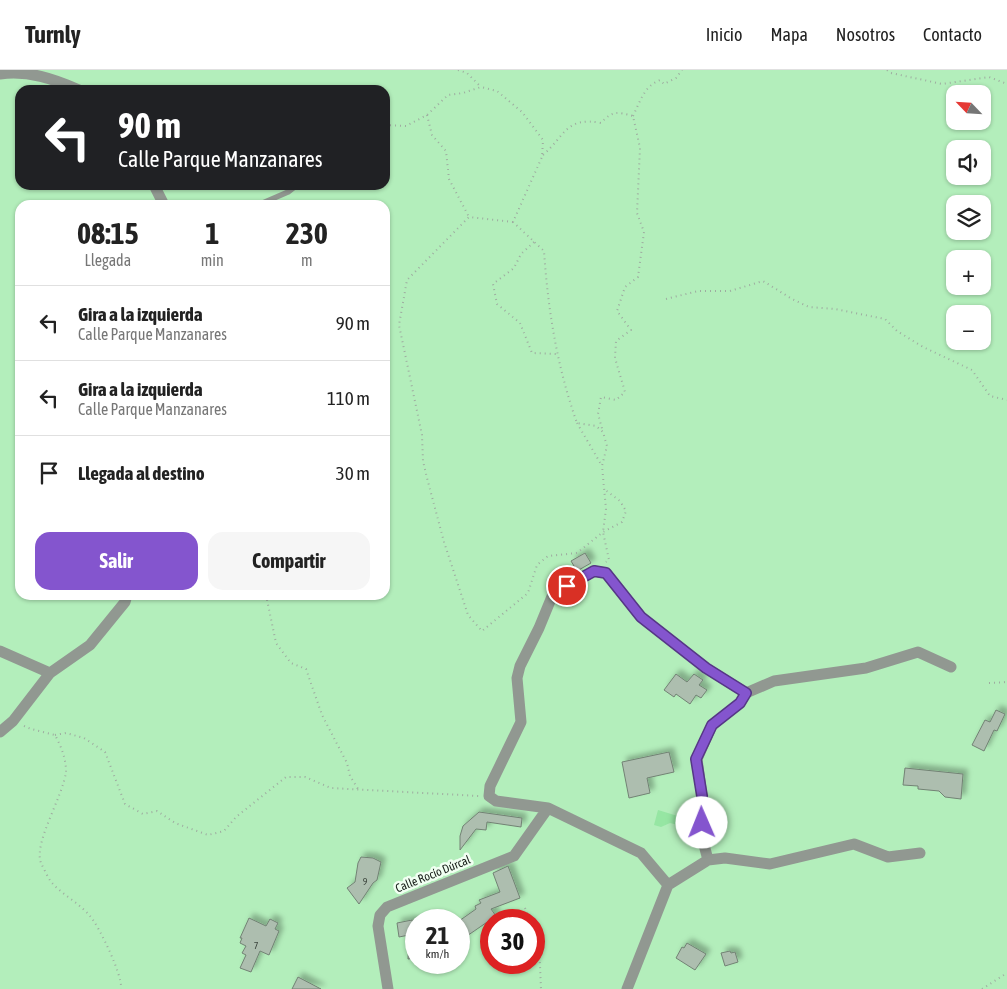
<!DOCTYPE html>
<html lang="es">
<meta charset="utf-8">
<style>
:root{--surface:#fff;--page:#f6f6f6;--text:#222;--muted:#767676;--line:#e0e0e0;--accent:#8455ce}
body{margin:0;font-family:"Asap Condensed",sans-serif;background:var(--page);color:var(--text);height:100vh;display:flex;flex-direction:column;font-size:19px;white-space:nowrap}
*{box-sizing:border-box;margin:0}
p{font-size:16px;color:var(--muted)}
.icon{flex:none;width:28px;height:28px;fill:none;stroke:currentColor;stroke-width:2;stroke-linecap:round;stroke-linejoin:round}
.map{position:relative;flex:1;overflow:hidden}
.sheet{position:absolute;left:15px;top:130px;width:375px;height:400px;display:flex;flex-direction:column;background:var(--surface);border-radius:15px;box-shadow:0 1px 4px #0004}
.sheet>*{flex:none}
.hud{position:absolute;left:15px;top:15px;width:375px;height:105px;border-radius:15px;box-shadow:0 1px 4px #0004;background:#202124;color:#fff;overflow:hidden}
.needle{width:32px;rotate:295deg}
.fabs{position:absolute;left:946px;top:15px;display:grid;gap:10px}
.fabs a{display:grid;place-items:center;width:45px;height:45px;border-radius:10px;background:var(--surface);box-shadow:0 1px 4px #0004;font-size:25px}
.speed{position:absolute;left:405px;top:839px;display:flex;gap:10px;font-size:25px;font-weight:700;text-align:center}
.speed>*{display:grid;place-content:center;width:65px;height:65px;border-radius:50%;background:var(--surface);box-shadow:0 1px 4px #0004;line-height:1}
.speed small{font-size:12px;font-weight:400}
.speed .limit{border:8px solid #d22;background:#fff;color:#111}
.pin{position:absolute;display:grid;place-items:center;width:42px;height:42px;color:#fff;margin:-21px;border:2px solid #fff;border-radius:50%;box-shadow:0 1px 5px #0007}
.me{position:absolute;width:55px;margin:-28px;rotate:359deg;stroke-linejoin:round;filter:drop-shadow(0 0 4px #0008)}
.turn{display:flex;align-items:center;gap:18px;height:105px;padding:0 20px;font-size:22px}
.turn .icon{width:65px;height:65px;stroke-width:2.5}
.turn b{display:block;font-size:35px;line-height:42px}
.eta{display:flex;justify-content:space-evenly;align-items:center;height:85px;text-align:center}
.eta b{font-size:30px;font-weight:700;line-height:35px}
.cta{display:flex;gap:10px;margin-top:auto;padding:10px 20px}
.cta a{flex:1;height:58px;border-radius:15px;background:var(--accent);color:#fff;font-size:20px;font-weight:700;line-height:58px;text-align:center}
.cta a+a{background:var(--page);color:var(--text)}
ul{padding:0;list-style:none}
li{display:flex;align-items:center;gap:15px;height:75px;padding:0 20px;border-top:1px solid var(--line)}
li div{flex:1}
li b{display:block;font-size:19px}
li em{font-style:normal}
header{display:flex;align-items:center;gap:30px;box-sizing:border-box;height:70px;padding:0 25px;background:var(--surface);border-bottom:1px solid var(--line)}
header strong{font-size:24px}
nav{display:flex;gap:28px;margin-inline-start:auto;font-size:18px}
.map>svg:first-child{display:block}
.green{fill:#b3eebb;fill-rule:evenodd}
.water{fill:#96e6a3}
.building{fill:#adbeaf;stroke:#728274;filter:url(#shadow)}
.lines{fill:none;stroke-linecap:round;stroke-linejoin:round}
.path{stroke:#9eaca0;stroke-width:2;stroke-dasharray:1 4;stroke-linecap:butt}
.lane{stroke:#919891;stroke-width:5.5}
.street{stroke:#919891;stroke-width:11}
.route-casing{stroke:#563786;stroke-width:12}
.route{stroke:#8455ce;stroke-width:9}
.labels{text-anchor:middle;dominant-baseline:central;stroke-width:5;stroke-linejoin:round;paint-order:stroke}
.number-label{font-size:10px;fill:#3b443c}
.street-label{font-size:12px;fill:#151b16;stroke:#f1fff2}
</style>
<header>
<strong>Turnly</strong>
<nav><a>Inicio</a><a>Mapa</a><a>Nosotros</a><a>Contacto</a></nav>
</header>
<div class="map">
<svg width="1007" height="919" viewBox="0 0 1007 919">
<defs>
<filter id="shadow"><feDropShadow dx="4.5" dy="-4.5" stdDeviation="2.5" flood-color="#0004"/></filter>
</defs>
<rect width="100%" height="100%" fill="#e1f3e3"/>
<path class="green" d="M0,0h1007v919h-1007zM20,20h365v95h-365zM955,24h27v27h-27zM955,79h27v27h-27zM955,134h27v27h-27zM20,135h365v390h-365zM955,189h27v27h-27zM955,244h27v27h-27zM416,850h43v42h-43zM491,850h43v42h-43z"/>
<path class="water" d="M658,740l23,7 -3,8 -8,-2 -9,4 -7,-2z"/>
<path class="building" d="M585,483l6,10 -14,8 -6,-10z
M676,604l11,8 7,-8 9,6 -4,5 8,5 -6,8 -5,-3 -6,9 -14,-10 -2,3 -10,-7z
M996,640l9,4 -8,17 -3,-1 -10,21 -12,-6 13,-25 5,2z
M669,682l5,20 -27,6 3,15 -21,5 -7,-36z
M905,698l58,6 -2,25 -16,-2 -6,-6 -21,-2v-3l-15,-1z
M479,742l43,6 -1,9 -34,-5 -1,8 -10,-1 -16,21v-14l3,-10z
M361,787l12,1 8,4 -4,18 -4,3 -14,21 -12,-16 8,-6 3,-19z
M508,796l12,32 -29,11 5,7 -32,22 -5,-9v-8l17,-12 -1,-3 6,-3 -2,-3 21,-8 -7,-19z
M249,848l17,8 4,-7 8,4 -3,6 4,2 -10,24 -9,-4 -9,21 -11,-4 6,-13 -4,-2 4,-7 -6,-3 2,-5h-2z
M412,850l1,3 3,-1v36l-8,1 1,-24 -10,2 -2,-14z
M687,873l19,11 -11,16 -19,-12 6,-11 2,1z
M730,881l1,2 4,-1 3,10 -13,4 -4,-13z
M298,907l23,12h-29z"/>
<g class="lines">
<path class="path" d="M458,0l9,3 14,14
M887,0l4,3 51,11 47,-7 18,7
M427,45l5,20 14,16 3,28 20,38
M633,46c7,-14 11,-30 27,-36l4,4 12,-6 6,-8
M385,55l21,1 21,-11 21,-20 15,-2 18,-6 16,4 25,21 21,28 -1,17 -29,65 31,29c4,59 13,116 33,172l19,3 7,6 4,14 -5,20 4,43 -3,23 6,28 -3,2
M543,85c22,-19 23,-39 58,-32 12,-13 16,-11 32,-7l7,32 -3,65 7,19 -6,45 -13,10 -8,24 14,19 -15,11 -1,17 10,34 -9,8 -15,-3 -3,17 5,18
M513,152l-44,-5 -62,63 -8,45 23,110 1,26 4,17 17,64 24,73 14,16 46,-38 9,-28 11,-9 29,-3 26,-21 19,-10 4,-11 -6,-10 -16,-12
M534,172l-13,12 -7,14 -21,16 4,20 23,19 12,30 25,1
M666,229l32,-8h32l33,-10 29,18 17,8 26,2 50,10 12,12 26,16 49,23 18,26 17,4
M577,353l25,43
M266,525l10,48 15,20 15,6 16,46 25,48 3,13 8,13
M989,613l18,-1
M24,656l7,3 24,6c6,11 11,24 11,36 -2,24 -33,72 -25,92 3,6 7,15 11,20 11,12 27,20 38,33 9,10 33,60 31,73
M55,665l11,-2 18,5 21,14 20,52 18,10 14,-3 18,12 33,12 16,-4 12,-14 50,-40h19l26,11 148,8
M525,838l5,12
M534,858l5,14 2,47
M982,919l25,-16"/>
<path class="lane" d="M258,135l30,-13 9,-7"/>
<path class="street" d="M0,4c28,-4 54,5 79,16
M154,115l10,20
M0,581l50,22
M0,662l13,-11 37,-48 40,-28 35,-43 2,-7
M708,790l-6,-23v-41l-5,-37 15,-34 28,-22 6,-10
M668,815l40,-25 17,-2 45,6 84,-20 34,13 32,-4
M388,919l-10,-63 2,-11 7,-8 127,-51 34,-48
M627,919l41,-104 -27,-32 -93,-45 -52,-7 -7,-5 1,-10 31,-64 -4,-44 3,-12 19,-38 14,-34 41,-23 12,2 35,44 65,51 40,25 28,-12 92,-13 52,-16 33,15"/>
</g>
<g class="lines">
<defs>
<path id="route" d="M567,516l27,-15 12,2 35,44 65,51 40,25 -6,10 -28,22 -16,34 6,37v27"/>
</defs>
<use href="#route" class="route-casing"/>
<use href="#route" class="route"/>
</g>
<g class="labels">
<g class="number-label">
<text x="365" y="811">9</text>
<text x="256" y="875">7</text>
</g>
<g class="street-label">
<text transform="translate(433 804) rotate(-22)">Calle Rocío Dúrcal</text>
</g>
</g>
</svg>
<div class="fabs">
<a><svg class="needle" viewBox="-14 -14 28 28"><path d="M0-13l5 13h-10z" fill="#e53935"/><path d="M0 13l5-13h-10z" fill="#767676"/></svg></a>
<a><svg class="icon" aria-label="sound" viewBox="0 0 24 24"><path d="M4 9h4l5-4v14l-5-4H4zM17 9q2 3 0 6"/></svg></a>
<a><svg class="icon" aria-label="layers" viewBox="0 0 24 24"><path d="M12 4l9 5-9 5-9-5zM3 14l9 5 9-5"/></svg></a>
<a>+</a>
<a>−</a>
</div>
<div class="speed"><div>21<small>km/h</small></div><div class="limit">30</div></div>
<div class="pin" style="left:567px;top:516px;background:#d93025"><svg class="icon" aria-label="arrive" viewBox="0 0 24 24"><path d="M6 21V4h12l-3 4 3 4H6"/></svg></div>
<svg class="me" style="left:702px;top:753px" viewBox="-20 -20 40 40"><circle r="19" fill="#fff"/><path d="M0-13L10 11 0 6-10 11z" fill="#8455ce"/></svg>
<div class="hud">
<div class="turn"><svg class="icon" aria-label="left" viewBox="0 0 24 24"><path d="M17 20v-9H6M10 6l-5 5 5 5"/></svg><div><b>90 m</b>Calle Parque Manzanares</div></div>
</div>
<section class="sheet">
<div class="eta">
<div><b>08:15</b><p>Llegada</p></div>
<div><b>1</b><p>min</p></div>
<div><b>230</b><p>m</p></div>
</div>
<ul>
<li><svg class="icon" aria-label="left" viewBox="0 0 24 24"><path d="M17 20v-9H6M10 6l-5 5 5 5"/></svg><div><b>Gira a la izquierda</b><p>Calle Parque Manzanares</p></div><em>90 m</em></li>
<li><svg class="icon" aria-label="left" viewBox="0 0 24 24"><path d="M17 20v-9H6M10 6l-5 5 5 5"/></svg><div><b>Gira a la izquierda</b><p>Calle Parque Manzanares</p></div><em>110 m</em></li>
<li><svg class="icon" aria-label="arrive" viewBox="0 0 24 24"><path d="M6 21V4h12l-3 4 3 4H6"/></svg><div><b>Llegada al destino</b></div><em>30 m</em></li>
</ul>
<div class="cta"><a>Salir</a><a>Compartir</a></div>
</section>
</div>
